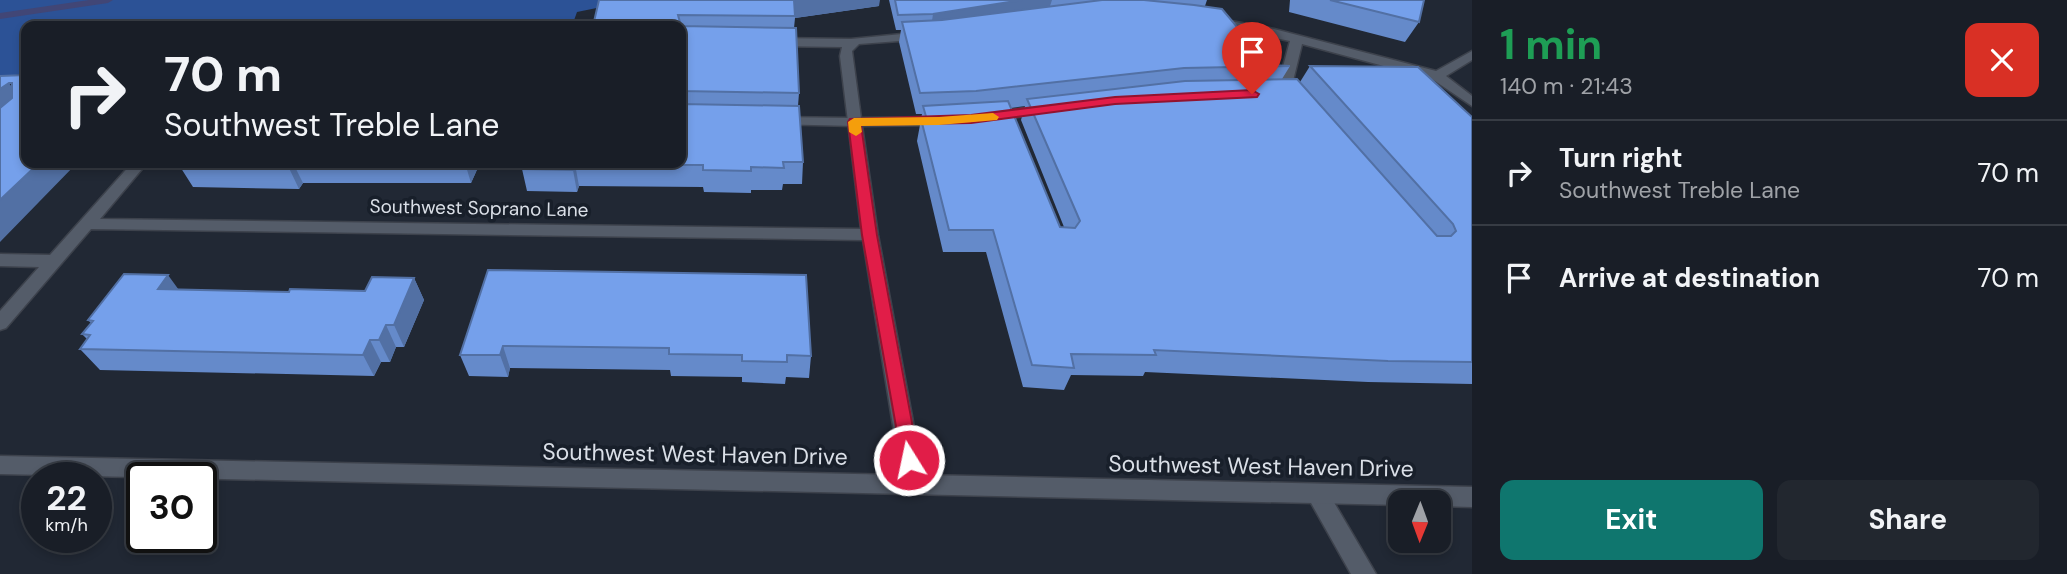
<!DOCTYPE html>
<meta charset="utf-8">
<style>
:root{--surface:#191e27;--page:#22272f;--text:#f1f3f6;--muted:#9fa2a7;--line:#373c44;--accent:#0f766e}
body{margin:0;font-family:"DM Sans",sans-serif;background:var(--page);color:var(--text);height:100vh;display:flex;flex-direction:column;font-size:26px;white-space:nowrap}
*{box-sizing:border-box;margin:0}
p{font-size:23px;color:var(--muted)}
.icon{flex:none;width:38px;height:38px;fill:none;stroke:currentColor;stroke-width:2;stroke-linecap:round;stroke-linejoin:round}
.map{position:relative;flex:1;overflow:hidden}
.side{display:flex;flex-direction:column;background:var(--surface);width:595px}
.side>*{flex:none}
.top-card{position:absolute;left:21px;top:21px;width:665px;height:147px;border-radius:14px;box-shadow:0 4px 10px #0003,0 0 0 2px var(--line);background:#191e27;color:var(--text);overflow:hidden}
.needle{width:46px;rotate:181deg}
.controls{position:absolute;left:1388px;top:490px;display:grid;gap:14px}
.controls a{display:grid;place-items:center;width:63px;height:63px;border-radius:14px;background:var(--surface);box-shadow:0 4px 10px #0003,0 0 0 2px var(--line);font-size:35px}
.speed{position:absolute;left:21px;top:462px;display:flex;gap:14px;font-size:35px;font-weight:700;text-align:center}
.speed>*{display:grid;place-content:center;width:91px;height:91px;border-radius:50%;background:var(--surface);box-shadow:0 4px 10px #0003,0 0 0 2px var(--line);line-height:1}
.speed small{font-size:18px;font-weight:400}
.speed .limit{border:4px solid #111;border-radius:10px;background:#fff;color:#111}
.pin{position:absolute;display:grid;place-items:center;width:60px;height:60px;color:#fff;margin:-72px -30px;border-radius:50% 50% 50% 0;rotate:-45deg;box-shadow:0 0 7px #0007}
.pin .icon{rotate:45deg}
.me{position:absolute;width:77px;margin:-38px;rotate:350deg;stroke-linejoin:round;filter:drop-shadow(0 0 5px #0008)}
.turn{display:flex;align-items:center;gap:24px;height:147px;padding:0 28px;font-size:32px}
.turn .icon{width:91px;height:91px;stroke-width:2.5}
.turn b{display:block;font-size:49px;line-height:60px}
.round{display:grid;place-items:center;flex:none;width:74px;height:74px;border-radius:14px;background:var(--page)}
.headline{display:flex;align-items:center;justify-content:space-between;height:119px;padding:0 28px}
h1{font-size:42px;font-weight:700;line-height:52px;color:#1e9e55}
.button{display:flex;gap:14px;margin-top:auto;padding:14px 28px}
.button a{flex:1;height:80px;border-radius:14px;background:var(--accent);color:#fff;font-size:28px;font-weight:700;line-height:80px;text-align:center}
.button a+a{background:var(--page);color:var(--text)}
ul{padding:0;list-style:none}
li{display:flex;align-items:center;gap:21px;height:105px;padding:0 28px;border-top:2px solid var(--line)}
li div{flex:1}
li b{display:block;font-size:26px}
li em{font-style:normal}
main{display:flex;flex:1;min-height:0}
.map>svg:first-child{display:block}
.forest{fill:#2c5296}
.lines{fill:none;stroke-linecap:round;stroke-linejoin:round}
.stream{fill:#414676;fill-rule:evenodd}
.service-casing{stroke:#3d424c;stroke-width:3}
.minor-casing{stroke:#3d424c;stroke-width:3}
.service{fill:#545c69;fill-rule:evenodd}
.minor{fill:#545c69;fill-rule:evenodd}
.wall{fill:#658aca;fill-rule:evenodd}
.shaded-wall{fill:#5270a4}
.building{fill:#75a0eb;stroke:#5270a4;stroke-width:2}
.route{fill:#e11d48;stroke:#92132f;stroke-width:2}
.slow{fill:#f59e0b}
.labels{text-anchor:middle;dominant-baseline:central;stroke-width:7;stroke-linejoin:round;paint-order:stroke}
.street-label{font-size:19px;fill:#dadfe7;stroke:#181f2a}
.near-street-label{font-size:23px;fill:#dadfe7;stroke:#181f2a}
</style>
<main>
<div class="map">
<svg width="1472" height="574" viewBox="0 0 1472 574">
<rect width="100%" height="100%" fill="#212834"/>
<path class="forest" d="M0,0h636l-59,12 -5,14h-546v47l-26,5z"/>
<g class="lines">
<path class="stream" d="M89,0h24l-5,3 -108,16v-6z"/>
<defs>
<path id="service" d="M777,117l77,1 7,4 -7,4 -82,-2 -2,-3z
M1317,484l8,3 51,87h-25l-45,-80 3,-7z"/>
<path id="minor" d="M1214,18l60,11 162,42 36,-20v9l-26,16 26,20v10l-40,-27 -130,-35 -9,37 4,12 -7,4 -12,-1 -2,-3 6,-4 -3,-8 11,-40 -80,-16v-6z
M922,32l6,4 -2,3 -67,5 -7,7 9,67 81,-1 7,4 -7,4 -80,1 16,109 45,240 549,12v20l-34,-1v-4h-38v3l-1400,-31v-18l901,19 -38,-235 -772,-11 -85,99 -6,2v-19l39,-44 -39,-1v-12l50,1 82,-92h15l-47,56 761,10 -21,-173 2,-9 -68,-1 -6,-4 6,-4 77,1z
M1046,105l7,4 -2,3 -61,9 -7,-4 7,-4z"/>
</defs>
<use href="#service" class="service-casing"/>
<use href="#minor" class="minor-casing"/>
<use href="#service" class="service"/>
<use href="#minor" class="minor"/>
</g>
<path class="wall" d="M599,0l280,6 -84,12 -1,10 5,65 -1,13 5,56 -1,22h-19l-1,6h-31v3l-47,-1 -1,-5 -124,-1 -2,6 -50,-1 -5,-22 2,-6h157v-137z
M889,0h318l-2,6 64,59 21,1 -8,13 18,3 10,-16 162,51v267l-104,-2 -223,-10 -2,4 -72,-1 -7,15 -41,-3 -37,-135h-43l-26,-111 5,-27h-6l-17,-72 2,-12h-5zM1025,106l-4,14 43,107h-4l-49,-119z
M1290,0h134l-5,22 -14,20 -116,-30z
M181,163h299l-9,20h-168l-4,6 -106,-2 -14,-22z
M488,270l323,86 -2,22 -23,-1 -1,7 -43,-2v-5l-71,-1 -1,-6 -160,-2 -2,9 -39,-1 -9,-21z
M414,278l10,22 -20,47h-8l-6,15h-9l-7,14 -274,-6 -20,-21 7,-10 -5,-5 9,-11 -3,-3 91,-30 110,2 76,-1z"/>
<path class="shaded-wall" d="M794,0h86l-1,6 -84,12z
M1022,0h30l-3,9 -118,19 2,-14z
M9,83l15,21 -24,19v-34z
M39,163h38l-77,79v-42z
M290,163h3l10,20 -4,6 -11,-23z
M465,163h15l-9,20z
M575,164l4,22 -2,6 -4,-22z
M168,275l16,22 -26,-8z
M414,278l10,22 -20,47 -10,-22z
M386,325l10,22 -6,15 -11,-22z
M370,340l11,22 -7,14 -11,-21z
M503,346l7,22 -2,9 -8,-22z"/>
<path class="building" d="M599,0h195l1,16 -117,-1 3,11 115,2 3,65 -118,-2v-65h-88z
M895,0h127l-89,14 -35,1z
M1102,0h42l50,5 28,4 47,56 21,1 -106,2 -208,23 -56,2 -18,-71 40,-2z
M1330,0h94l-5,22z
M1310,66l108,1 54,50v245l-84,-1 -234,-11 2,5 -85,-1 3,14 -42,-3 -39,-135h-44l-28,-111 6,1 -4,-14 85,-5 52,126 15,1 5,-7 -53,-122 158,-18 112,-2 140,157h14l5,-5 -3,-7z
M26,75v88h13l-39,37v-92l12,-10v-15h-3l-9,6v-13z
M681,104l118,2 4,56h-20l1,6 -33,-1v4l-48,-1v-5l-128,-1 -2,6 -51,-1 2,-6h157z
M181,163h109l-2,3 -109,-1z
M488,270l318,5 5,81 -24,-1v7l-45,-1v-6l-73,-1v-6l-166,-2 -3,9h-40z
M124,274l44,1 -10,14 131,3 1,-3 75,2 7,-14 42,1 -20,47h-8l-7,15h-9l-7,15 -283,-6 10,-14 -8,-1 11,-13 -5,-1z"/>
<path class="route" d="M1252,90l7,4 -2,3 -142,7 -144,19 -110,2 16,110 42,225 -3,6 -7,3 -6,-3 -41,-231 -14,-113 2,-3 121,-4 144,-18z"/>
<path class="slow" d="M993,113l6,4 -2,3 -58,5 -78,1 1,6 -6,4 -7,-4 -1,-10 6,-4 85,-1z"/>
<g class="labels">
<g class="street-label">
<text transform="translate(479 208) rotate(1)">Southwest Soprano Lane</text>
</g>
<g class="near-street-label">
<text transform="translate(695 454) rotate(1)">Southwest West Haven Drive</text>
<text transform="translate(1261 466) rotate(1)">Southwest West Haven Drive</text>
</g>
</g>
</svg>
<div class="controls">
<a><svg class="needle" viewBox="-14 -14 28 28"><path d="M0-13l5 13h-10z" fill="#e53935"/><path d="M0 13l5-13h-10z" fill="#9fa2a7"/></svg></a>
</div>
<div class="speed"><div>22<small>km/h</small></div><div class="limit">30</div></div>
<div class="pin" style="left:1252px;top:94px;background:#d93025"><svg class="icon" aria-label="arrive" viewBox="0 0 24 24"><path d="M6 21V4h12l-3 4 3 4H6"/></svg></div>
<svg class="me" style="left:909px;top:460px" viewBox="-20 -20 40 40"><circle r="17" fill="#e11d48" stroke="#fff" stroke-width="3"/><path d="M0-11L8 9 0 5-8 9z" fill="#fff"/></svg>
<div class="top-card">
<div class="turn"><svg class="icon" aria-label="right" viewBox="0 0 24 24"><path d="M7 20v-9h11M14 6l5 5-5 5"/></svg><div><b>70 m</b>Southwest Treble Lane</div></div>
</div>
</div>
<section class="side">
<div class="headline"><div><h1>1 min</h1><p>140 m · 21:43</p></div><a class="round" style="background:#d93025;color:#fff"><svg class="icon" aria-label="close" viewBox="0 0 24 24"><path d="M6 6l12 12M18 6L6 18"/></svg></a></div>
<ul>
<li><svg class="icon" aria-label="right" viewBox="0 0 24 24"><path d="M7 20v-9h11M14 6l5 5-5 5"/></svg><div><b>Turn right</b><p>Southwest Treble Lane</p></div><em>70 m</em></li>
<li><svg class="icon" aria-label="arrive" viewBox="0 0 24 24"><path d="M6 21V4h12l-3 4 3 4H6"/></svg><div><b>Arrive at destination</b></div><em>70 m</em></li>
</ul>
<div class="button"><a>Exit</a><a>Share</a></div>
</section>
</main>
